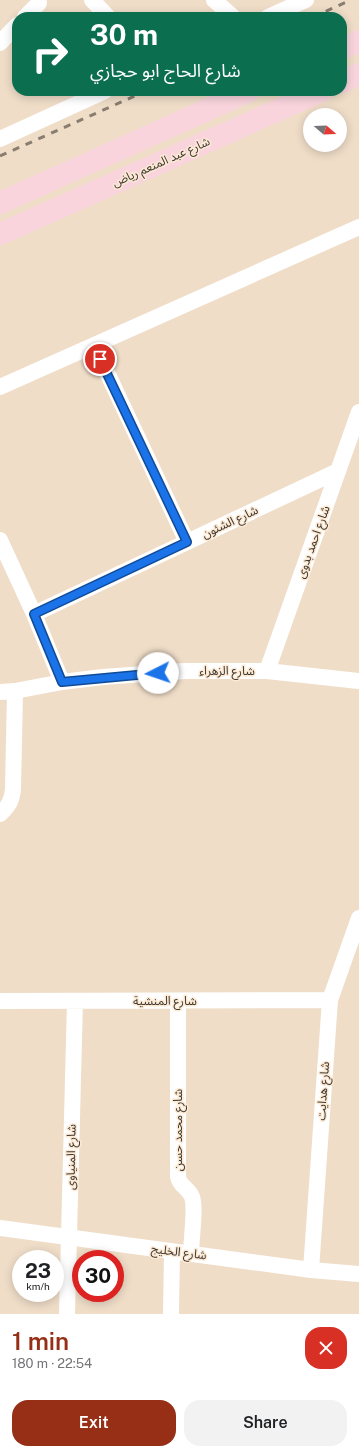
<!DOCTYPE html>
<meta charset="utf-8">
<style>
:root{--surface:#fff;--page:#f2f2f2;--text:#202124;--muted:#757577;--accent:#972f17}
body{margin:0;font-family:"Public Sans","Noto Sans Arabic",sans-serif;background:var(--page);color:var(--text);height:100vh;display:flex;flex-direction:column;font-size:15px;white-space:nowrap}
*{box-sizing:border-box;margin:0}
p{font-size:13px;color:var(--muted)}
.icon{flex:none;width:22px;height:22px;fill:none;stroke:currentColor;stroke-width:2;stroke-linecap:round;stroke-linejoin:round}
.map{position:relative;height:1314px;overflow:hidden}
.side{display:flex;flex-direction:column;background:var(--surface);flex:1}
.side>*{flex:none}
.banner{position:absolute;left:12px;top:12px;width:335px;height:84px;border-radius:16px;box-shadow:0 2px 10px #0003;background:#0b6e4f;color:#fff;overflow:hidden}
.needle{width:26px;rotate:109deg}
.fabs{position:absolute;left:303px;top:108px;display:grid;gap:8px}
.fabs a{display:grid;place-items:center;width:44px;height:44px;border-radius:50%;background:var(--surface);box-shadow:0 2px 10px #0003;font-size:20px}
.speed{position:absolute;left:12px;top:1250px;display:flex;gap:8px;font-size:20px;font-weight:700;text-align:center}
.speed>*{display:grid;place-content:center;width:52px;height:52px;border-radius:50%;background:var(--surface);box-shadow:0 2px 10px #0003;line-height:1}
.speed small{font-size:10px;font-weight:400}
.speed .limit{border:6px solid #d22;background:#fff;color:#111}
.pin{position:absolute;display:grid;place-items:center;width:34px;height:34px;color:#fff;margin:-17px;border:2px solid #fff;border-radius:50%;box-shadow:0 1px 4px #0007}
.me{position:absolute;width:44px;margin:-22px;rotate:266deg;stroke-linejoin:round;filter:drop-shadow(0 0 3px #0008)}
.turn{display:flex;align-items:center;gap:14px;height:84px;padding:0 12px;font-size:18px}
.turn .icon{width:52px;height:52px;stroke-width:2.5}
.turn b{display:block;font-size:28px;line-height:34px}
.round{display:grid;place-items:center;flex:none;width:42px;height:42px;border-radius:16px;background:var(--page)}
.overview{display:flex;align-items:center;justify-content:space-between;height:68px;padding:0 12px}
h1{font-size:24px;font-weight:600;line-height:30px;color:var(--accent)}
.button{display:flex;gap:8px;margin-top:auto;padding:8px 12px}
.button a{flex:1;height:46px;border-radius:16px;background:var(--accent);color:#fff;font-size:16px;font-weight:600;line-height:46px;text-align:center}
.button a+a{background:var(--page);color:var(--text)}
.map>svg:first-child{display:block}
.lines{fill:none;stroke-linecap:round;stroke-linejoin:round}
.minor{stroke:#fff;stroke-width:16}
.secondary{stroke:#f9d4dd;stroke-width:22}
.rail{stroke:#887d6f;stroke-width:3;stroke-dasharray:7 7;stroke-linecap:butt}
.route-casing{stroke:#114b97;stroke-width:10}
.route{stroke:#1a73e8;stroke-width:7}
.labels{text-anchor:middle;dominant-baseline:central;stroke-width:3;stroke-linejoin:round;paint-order:stroke}
.street-label{font-size:12px;fill:#3e372f;stroke:#fcead5}
</style>
<div class="map">
<svg width="359" height="1314" viewBox="0 0 359 1314">
<rect width="100%" height="100%" fill="#efddc8"/>
<g class="lines">
<path class="minor" d="M92,0l16,17
M214,0l19,17
M25,17l14,-14
M268,17l38,-17
M0,43l17,-18
M0,139l105,-48
M94,345l93,197
M0,387l359,-160
M0,540l34,74 28,68
M34,614l304,-143
M267,671l92,-259
M0,692l15,-1 47,-9 41,-5 82,-6h82l92,10
M0,814c9,-8 12,-14 13,-25l2,-98
M0,1001l330,-1
M178,1001v176c2,10 11,11 14,20 4,10 -1,44 -1,57
M0,1228l311,42 48,4
M311,1270l19,-270 29,-82
M67,1314l8,-313
M171,1314l1,-63"/>
<path class="secondary" d="M342,49l17,-8
M342,82l17,-8
M0,203l249,-112
M0,234l321,-143"/>
<path class="rail" d="M313,17l38,-17
M0,156l146,-65"/>
</g>
<g class="lines">
<defs>
<path id="route" d="M100,359l87,183 -153,72 28,68 96,-9"/>
</defs>
<use href="#route" class="route-casing"/>
<use href="#route" class="route"/>
</g>
<g class="labels">
<g class="street-label">
<text transform="translate(161 162) rotate(-24)">شارع عبد المنعم رياض</text>
<text transform="translate(230 522) rotate(-25)">شارع الشئون</text>
<text transform="translate(313 542) rotate(-70)">شارع احمد بدوى</text>
<text x="227" y="671">شارع الزهراء</text>
<text x="165" y="1001">شارع المنشية</text>
<text transform="translate(323 1091) rotate(-86)">شارع هدايت</text>
<text transform="translate(178 1130) rotate(-90)">شارع محمد حسن</text>
<text transform="translate(71 1157) rotate(-89)">شارع المنياوى</text>
<text transform="translate(179 1252) rotate(7)">شارع الخليج</text>
</g>
</g>
</svg>
<div class="fabs">
<a><svg class="needle" viewBox="-14 -14 28 28"><path d="M0-13l5 13h-10z" fill="#e53935"/><path d="M0 13l5-13h-10z" fill="#757577"/></svg></a>
</div>
<div class="speed"><div>23<small>km/h</small></div><div class="limit">30</div></div>
<div class="pin" style="left:100px;top:359px;background:#d93025"><svg class="icon" aria-label="arrive" viewBox="0 0 24 24"><path d="M6 21V4h12l-3 4 3 4H6"/></svg></div>
<svg class="me" style="left:158px;top:673px" viewBox="-20 -20 40 40"><circle r="19" fill="#fff"/><path d="M0-13L10 11 0 6-10 11z" fill="#1a73e8"/></svg>
<div class="banner">
<div class="turn"><svg class="icon" aria-label="right" viewBox="0 0 24 24"><path d="M7 20v-9h11M14 6l5 5-5 5"/></svg><div><b>30 m</b>شارع الحاج ابو حجازي</div></div>
</div>
</div>
<section class="side">
<div class="overview"><div><h1>1 min</h1><p>180 m · 22:54</p></div><a class="round" style="background:#d93025;color:#fff"><svg class="icon" aria-label="close" viewBox="0 0 24 24"><path d="M6 6l12 12M18 6L6 18"/></svg></a></div>
<div class="button"><a>Exit</a><a>Share</a></div>
</section>
